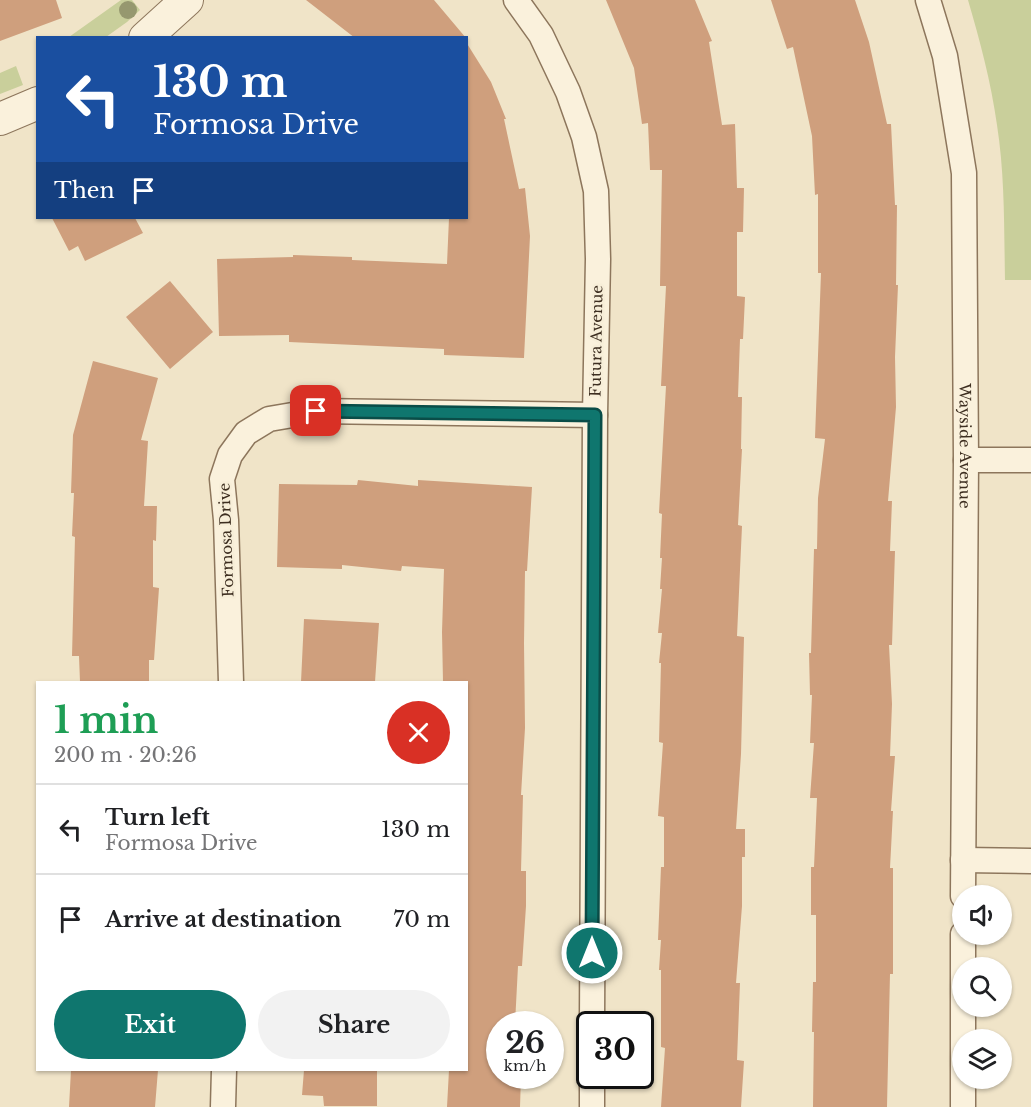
<!DOCTYPE html>
<meta charset="utf-8">
<style>
:root{--surface:#fff;--page:#f2f2f2;--text:#202124;--muted:#757577;--line:#e0e0e0;--accent:#0f766e}
body{margin:0;font-family:"Libre Baskerville",serif;background:var(--page);color:var(--text);height:100vh;display:flex;flex-direction:column;font-size:22px;white-space:nowrap}
*{box-sizing:border-box;margin:0}
p{font-size:20px;color:var(--muted)}
.icon{flex:none;width:33px;height:33px;fill:none;stroke:currentColor;stroke-width:2;stroke-linecap:round;stroke-linejoin:round}
.map{position:relative;flex:1;overflow:hidden}
.details{position:absolute;left:36px;top:681px;width:432px;height:390px;display:flex;flex-direction:column;background:var(--surface);border-radius:0px;box-shadow:0 2px 4px #0004}
.details>*{flex:none}
.guide{position:absolute;left:36px;top:36px;width:432px;height:183px;border-radius:0px;box-shadow:0 2px 4px #0004;background:#1a4fa0;color:#fff;overflow:hidden}
.controls{position:absolute;left:952px;top:885px;display:grid;gap:12px}
.controls a{display:grid;place-items:center;width:60px;height:60px;border-radius:50%;background:var(--surface);box-shadow:0 2px 4px #0004;font-size:30px}
.speed{position:absolute;left:486px;top:1011px;display:flex;gap:12px;font-size:30px;font-weight:700;text-align:center}
.speed>*{display:grid;place-content:center;width:78px;height:78px;border-radius:50%;background:var(--surface);box-shadow:0 2px 4px #0004;line-height:1}
.speed small{font-size:15px;font-weight:400}
.speed .limit{border:3px solid #111;border-radius:9px;background:#fff;color:#111}
.pin{position:absolute;display:grid;place-items:center;width:51px;height:51px;color:#fff;margin:-26px;border-radius:12px;box-shadow:0 3px 9px #0006}
.me{position:absolute;width:66px;margin:-33px;rotate:0deg;stroke-linejoin:round;filter:drop-shadow(0 0 4px #0008)}
.turn{display:flex;align-items:center;gap:21px;height:126px;padding:0 18px;font-size:27px}
.turn .icon{width:78px;height:78px;stroke-width:2.5}
.turn b{display:block;font-size:42px;line-height:51px}
.then{display:flex;align-items:center;height:57px;padding:0 18px;background:#0003;gap:12px;font-size:22px}
.round{display:grid;place-items:center;flex:none;width:63px;height:63px;border-radius:32px;background:var(--page)}
.headline{display:flex;align-items:center;justify-content:space-between;height:102px;padding:0 18px}
h1{font-size:36px;font-weight:800;line-height:45px;color:#1e9e55}
.primary-button{display:flex;gap:12px;margin-top:auto;padding:12px 18px}
.primary-button a{flex:1;height:69px;border-radius:36px;background:var(--accent);color:#fff;font-size:24px;font-weight:800;line-height:69px;text-align:center}
.primary-button a+a{background:var(--page);color:var(--text)}
ul{padding:0;list-style:none}
li{display:flex;align-items:center;gap:18px;height:90px;padding:0 18px;border-top:2px solid var(--line)}
li div{flex:1}
li b{display:block;font-size:22px}
li em{font-style:normal}
.map>svg:first-child{display:block}
.green{fill:#c9cf9b}
.building{fill:#cf9f7d}
.lines{fill:none;stroke-linecap:round;stroke-linejoin:round}
.minor-casing{stroke:#8d765c;stroke-width:27}
.tertiary-casing{stroke:#8d765c;stroke-width:34}
.minor{stroke:#faf1dc;stroke-width:24}
.tertiary{stroke:#faf1dc;stroke-width:32}
.tree{fill:#96986f}
.route-casing{stroke:#0a4d48;stroke-width:15}
.route{stroke:#0f766e;stroke-width:10}
.labels{text-anchor:middle;dominant-baseline:central;stroke-width:5;stroke-linejoin:round;paint-order:stroke}
.street-label{font-size:15px;fill:#3d2e20;stroke:#f7eed8}
</style>
<div class="map">
<svg width="1031" height="1107" viewBox="0 0 1031 1107">
<rect width="100%" height="100%" fill="#f0e4c8"/>
<path class="green" d="M121,0h11l8,10 -13,12 -21,15h-37z
M968,0h63v280h-26c-1,-52 0,-104 -8,-155 -6,-43 -17,-84 -29,-125z
M16,66l7,19 -23,9v-21z"/>
<path class="building" d="M0,0h56l6,18 -62,23z
M306,0h128l32,38h-111z
M606,0h89l17,41 -3,1 13,83 13,-1 2,64h7l-1,44h-6v64l8,1 -2,42h-3l-2,58h4l-1,52h1l-4,76 4,1 -5,110 7,1 -3,117 -5,75h9v28h-3v49l-6,77h4l-3,77 7,1 -3,46h-80l4,-59 -4,-1v-77h-2l2,-30h-3l3,-73h3v-50l-6,-1 5,-73 -4,-1 2,-79h-2l3,-30h-4l4,-44h-2l2,-31h-2l2,-44 -3,-1 7,-127h-5l5,-100h-6l2,-116h-12l-2,-47 -6,1 -8,-56z
M771,0h84l14,42 18,82h4l4,81h2l-1,80h2l-3,72 1,50 -8,94h4l-2,50h5l-3,94h-3l3,59 -2,52h5l-4,55h2l-3,57h3v106h-3l-3,133h-74l1,-75h-2l1,-50h3v-67h-5v-48h3l3,-69h-7l4,-55h-4l2,-48h-2l-1,-42h2l3,-104h3l1,-51 7,-59 -10,-1 6,-165h-3v-79l-3,1 -3,-59 -19,-89 -6,2z
M466,42l25,40 15,37h-2l15,70 6,-1 5,48 -6,122 -80,-3v-6l-155,-7v-7l-70,1 -2,-77 76,-2v-2l59,2v3l95,4 2,-46h17z
M52,218h83l8,15 -58,28 -7,-15 -9,5z
M170,281l43,51 -43,37 -44,-52z
M93,361l65,17 -17,62 7,1 -4,65h13l-1,35 -3,-1v47l6,1 -5,72h-5v22h-69l-1,-26h-7l3,-119 -3,-1 2,-43h-3l2,-58z
M358,480l60,6v-6l114,7 -5,84h-2l-1,72 1,85 -4,67h2l-2,76h5v35l-4,60h-4l-3,58h-15v52h21l-1,31h-73l2,-37h17v-388h-23l-1,-50 2,-63 -42,-3 -1,5 -59,-6v4l-65,-2 2,-83 78,1z
M304,619l75,4 -4,59h-74z
M71,1070h87l-3,37h-86z
M304,1070h73v36h-53l-1,-10 -21,-1z"/>
<g class="lines">
<defs>
<g id="minor">
<path d="M516,0l25,35 27,57 16,45 12,54 2,68 -3,156 -3,609"/>
<path id="s1" d="M928,0l17,56 19,117 2,287 -3,436"/>
<path d="M966,460h65"/>
<path d="M231,682l-5,-162 -4,-41 8,-24 16,-22 23,-14 47,-8 279,4"/>
<path d="M963,860l68,1"/>
<path d="M223,1107l1,-37"/>
<path d="M592,1107v-31"/>
<path d="M963,1107v-173"/>
</g>
<path id="tertiary" d="M145,38l42,-38
M0,119l38,-16"/>
</defs>
<use href="#minor" class="minor-casing"/>
<use href="#tertiary" class="tertiary-casing"/>
<use href="#minor" class="minor"/>
<use href="#tertiary" class="tertiary"/>
</g>
<circle class="tree" cx="128" cy="10" r="9"/>
<g class="lines">
<defs>
<path id="route" d="M316,411l279,4 -3,538"/>
</defs>
<use href="#route" class="route-casing"/>
<use href="#route" class="route"/>
</g>
<g class="labels">
<g class="street-label">
<text transform="translate(596 341) rotate(-89)">Futura Avenue</text>
<text stroke="none"><textPath href="#s1" startOffset="450">Wayside Avenue</textPath></text>
<text transform="translate(226 540) rotate(-92)">Formosa Drive</text>
</g>
</g>
</svg>
<div class="controls">
<a><svg class="icon" aria-label="sound" viewBox="0 0 24 24"><path d="M4 9h4l5-4v14l-5-4H4zM17 9q2 3 0 6"/></svg></a>
<a><svg class="icon" aria-label="search" viewBox="0 0 24 24"><circle cx="10" cy="10" r="6"/><path d="M15 15l6 6"/></svg></a>
<a><svg class="icon" aria-label="layers" viewBox="0 0 24 24"><path d="M12 4l9 5-9 5-9-5zM3 14l9 5 9-5"/></svg></a>
</div>
<div class="speed"><div>26<small>km/h</small></div><div class="limit">30</div></div>
<div class="pin" style="left:316px;top:411px;background:#d93025"><svg class="icon" aria-label="arrive" viewBox="0 0 24 24"><path d="M6 21V4h12l-3 4 3 4H6"/></svg></div>
<svg class="me" style="left:592px;top:953px" viewBox="-20 -20 40 40"><circle r="17" fill="#0f766e" stroke="#fff" stroke-width="3"/><path d="M0-11L8 9 0 5-8 9z" fill="#fff"/></svg>
<div class="guide">
<div class="turn"><svg class="icon" aria-label="left" viewBox="0 0 24 24"><path d="M17 20v-9H6M10 6l-5 5 5 5"/></svg><div><b>130 m</b>Formosa Drive</div></div>
<div class="then">Then<svg class="icon" aria-label="arrive" viewBox="0 0 24 24"><path d="M6 21V4h12l-3 4 3 4H6"/></svg></div>
</div>
<section class="details">
<div class="headline"><div><h1>1 min</h1><p>200 m · 20:26</p></div><a class="round" style="background:#d93025;color:#fff"><svg class="icon" aria-label="close" viewBox="0 0 24 24"><path d="M6 6l12 12M18 6L6 18"/></svg></a></div>
<ul>
<li><svg class="icon" aria-label="left" viewBox="0 0 24 24"><path d="M17 20v-9H6M10 6l-5 5 5 5"/></svg><div><b>Turn left</b><p>Formosa Drive</p></div><em>130 m</em></li>
<li><svg class="icon" aria-label="arrive" viewBox="0 0 24 24"><path d="M6 21V4h12l-3 4 3 4H6"/></svg><div><b>Arrive at destination</b></div><em>70 m</em></li>
</ul>
<div class="primary-button"><a>Exit</a><a>Share</a></div>
</section>
</div>
